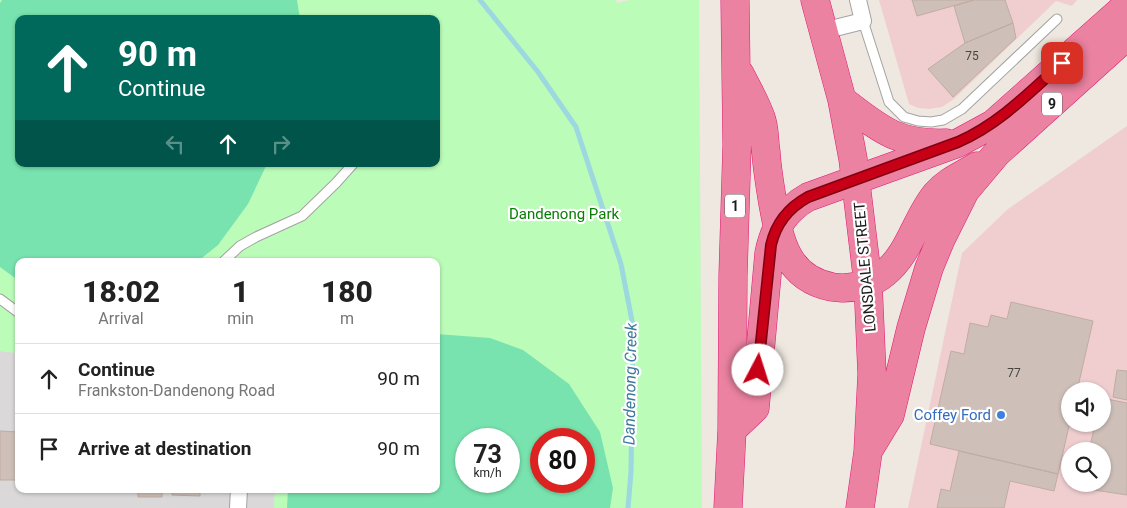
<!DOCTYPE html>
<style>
:root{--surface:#fff;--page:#f2f2f2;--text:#222;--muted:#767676;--line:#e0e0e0}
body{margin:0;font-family:Roboto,sans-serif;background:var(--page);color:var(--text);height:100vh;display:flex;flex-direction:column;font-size:19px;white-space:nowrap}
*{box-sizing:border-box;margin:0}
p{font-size:16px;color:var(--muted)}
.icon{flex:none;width:28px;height:28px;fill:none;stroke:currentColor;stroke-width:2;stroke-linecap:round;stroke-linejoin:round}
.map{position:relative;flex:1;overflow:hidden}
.side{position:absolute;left:15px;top:258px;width:425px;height:235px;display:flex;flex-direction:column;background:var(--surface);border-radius:10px;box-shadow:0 1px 4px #0004}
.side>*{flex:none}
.hud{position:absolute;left:15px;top:15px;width:425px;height:152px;border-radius:10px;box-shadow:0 1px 4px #0004;background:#00695c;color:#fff;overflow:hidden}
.tools{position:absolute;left:1061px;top:382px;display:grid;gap:10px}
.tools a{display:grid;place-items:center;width:50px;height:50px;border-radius:50%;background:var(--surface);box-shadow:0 1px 4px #0004;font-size:25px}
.speed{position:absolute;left:455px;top:428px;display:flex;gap:10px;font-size:25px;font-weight:700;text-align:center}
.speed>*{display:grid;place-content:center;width:65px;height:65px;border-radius:50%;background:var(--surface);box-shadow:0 1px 4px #0004;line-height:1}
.speed small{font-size:12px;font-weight:400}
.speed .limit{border:8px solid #d22;background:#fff;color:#111}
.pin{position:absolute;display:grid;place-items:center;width:42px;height:42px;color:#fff;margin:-21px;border-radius:10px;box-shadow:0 2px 8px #0006}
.me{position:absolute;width:55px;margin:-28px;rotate:5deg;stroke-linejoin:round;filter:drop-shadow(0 0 4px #0008)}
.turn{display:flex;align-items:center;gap:18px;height:105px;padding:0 20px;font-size:22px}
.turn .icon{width:65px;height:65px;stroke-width:2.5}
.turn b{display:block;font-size:35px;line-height:42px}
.lanes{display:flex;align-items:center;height:48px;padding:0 20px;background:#0003;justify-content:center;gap:25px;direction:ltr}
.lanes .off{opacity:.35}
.eta{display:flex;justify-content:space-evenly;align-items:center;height:85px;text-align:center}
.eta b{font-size:30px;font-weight:800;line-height:35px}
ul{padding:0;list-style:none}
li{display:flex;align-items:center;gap:15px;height:70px;padding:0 20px;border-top:1px solid var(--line)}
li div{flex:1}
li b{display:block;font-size:19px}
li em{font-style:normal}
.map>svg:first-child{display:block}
.residential{fill:#dad8d8}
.commercial{fill:#f0ced0;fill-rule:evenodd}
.park{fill:#bbfcb9;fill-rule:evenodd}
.pitch{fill:#78e3ae;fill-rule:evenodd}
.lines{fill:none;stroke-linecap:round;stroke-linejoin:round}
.stream{stroke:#9dd7df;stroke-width:5}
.building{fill:#cec0b9;stroke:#c0aca2}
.lane-casing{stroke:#a3a3a3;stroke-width:11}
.street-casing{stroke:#a3a3a3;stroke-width:18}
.highway-casing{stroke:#e01974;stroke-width:29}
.lane{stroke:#fff;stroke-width:9}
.street{stroke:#fff;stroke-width:16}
.highway{stroke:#eb82a1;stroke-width:28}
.route-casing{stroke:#81000f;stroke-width:12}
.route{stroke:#c70017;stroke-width:9}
.shop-dot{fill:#3f7fe0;stroke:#fff;stroke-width:2}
.labels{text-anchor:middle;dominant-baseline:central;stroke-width:4.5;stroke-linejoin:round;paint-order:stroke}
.number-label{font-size:12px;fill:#484543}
.shield{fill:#fff;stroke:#606060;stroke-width:1}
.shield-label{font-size:14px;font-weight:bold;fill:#1c1c1c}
.park-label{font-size:15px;fill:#097e05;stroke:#fff}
.street-label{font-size:15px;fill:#1c1c1c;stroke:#fff}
.shop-label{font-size:15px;fill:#366cbe;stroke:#fff;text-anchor:end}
.water-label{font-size:16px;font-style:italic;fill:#3e7aa0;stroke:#fff}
</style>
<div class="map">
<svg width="1127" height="508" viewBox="0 0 1127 508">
<rect width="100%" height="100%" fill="#eee8e0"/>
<path class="residential" d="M0,351l19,2v136h256l-1,19h-274z"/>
<path class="commercial" d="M879,0h198l-5,6 -16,-5 -102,98 -12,8 -13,2 -11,-1 -9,-4z
M1127,126v382h-219l54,-255 46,-44zM1070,391h32v33h-32zM1070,451h32v33h-32z"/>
<path class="park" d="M0,0h616l1,3 13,-3h69l3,508h-428l1,-19h161v-228h-417v92l-19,-2zM19,19h417v145h-417zM466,439h43v42h-43zM541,439h43v42h-43z"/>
<path class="pitch" d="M2,0h295l3,19h-281v145h248l-19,40 -30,41 -20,16h-179v20l-19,-14v-264z
M436,334l54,4 33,12 46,34 31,48 13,56 -3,20h-323l1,-19h148zM466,439h43v42h-43zM541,439h43v42h-43z"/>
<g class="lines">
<path class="stream" d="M480,0l58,72 38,55 45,137 12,62 -2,146 -3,36"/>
</g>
<path class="building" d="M912,0h62l-57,16z
M974,0h31l8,23 -48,20 -11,-37z
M1013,23l3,15 -63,59 -25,-28 37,-26z
M1011,302l82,19 -16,70h-7v31l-12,52 -128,-30 21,-93 13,3 6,-31 18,4 3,-12 16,4z
M1117,370l10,1v29l-14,-3z
M1102,398l25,5v92l-46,-7 1,-4h20v-33h-13l6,-27h7z
M0,431l19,1v48h-19z
M959,451l99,23 -4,17 -44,-10 -6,27h-67l4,-19 9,2z
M81,489h40v2z
M138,489h24v8h-24z
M172,489h28v7l-28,-1z"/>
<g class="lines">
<defs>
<path id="lane" d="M863,21l26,81 15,15 14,4 13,1 12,-2 19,-11 95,-90
M224,261l16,-15 16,-9 46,-21 34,-33 17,-19
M0,299l19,14"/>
<path id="street" d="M823,31l40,-10 -5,-21
M238,508l1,-19"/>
<path id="highway" d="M815,0l27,100 11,59 15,124 4,91 -4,78 -8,56
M740,74c7,14 16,29 21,44 4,10 3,23 5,34 1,17 4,34 7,52 7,38 14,74 59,83 18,3 39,-2 53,-14 25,-20 31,-55 51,-79 11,-13 27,-19 41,-28
M842,100c37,28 54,45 104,43
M732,430l23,-22 14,-155c5,-25 16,-43 39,-56l150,-54 35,-19 134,-119
M870,448l20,-33 21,-87 18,-60 12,-29 24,-48 32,-38 130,-117
M728,508l4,-78 1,-154 4,-131 -2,-145"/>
</defs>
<use href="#lane" class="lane-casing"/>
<use href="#street" class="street-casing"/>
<use href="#highway" class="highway-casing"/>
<use href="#lane" class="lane"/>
<use href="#street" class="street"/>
<use href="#highway" class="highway"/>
</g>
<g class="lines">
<defs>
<path id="route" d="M758,370l13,-125c5,-22 17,-37 37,-48l150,-55c41,-18 71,-49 104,-79"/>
</defs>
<use href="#route" class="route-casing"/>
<use href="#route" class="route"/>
</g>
<circle class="shop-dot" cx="1001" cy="415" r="5"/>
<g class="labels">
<g class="number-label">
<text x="972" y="56">75</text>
<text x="1014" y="373">77</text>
</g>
<g class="shield">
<rect x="1042" y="92.5" width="20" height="23" rx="4"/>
<rect x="725" y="194.5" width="20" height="23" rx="4"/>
</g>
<g class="shield-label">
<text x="1052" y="104">9</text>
<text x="735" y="206">1</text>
</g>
<g class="park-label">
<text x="564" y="214">Dandenong Park</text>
</g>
<g class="street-label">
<text transform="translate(865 267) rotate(-95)">LONSDALE STREET</text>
</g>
<g class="shop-label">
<text x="991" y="415">Coffey Ford</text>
</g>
<g class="water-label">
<text transform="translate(630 384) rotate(-89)">Dandenong Creek</text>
</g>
</g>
</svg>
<div class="tools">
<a><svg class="icon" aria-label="sound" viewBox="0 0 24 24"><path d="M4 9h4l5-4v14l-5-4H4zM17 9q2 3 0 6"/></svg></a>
<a><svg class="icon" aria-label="search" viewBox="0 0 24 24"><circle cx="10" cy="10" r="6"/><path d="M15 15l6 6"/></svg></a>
</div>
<div class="speed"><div>73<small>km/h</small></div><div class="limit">80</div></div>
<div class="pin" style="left:1062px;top:63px;background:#d93025"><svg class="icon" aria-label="arrive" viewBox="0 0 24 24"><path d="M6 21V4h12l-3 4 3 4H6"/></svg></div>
<svg class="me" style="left:758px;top:370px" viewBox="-20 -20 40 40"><circle r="19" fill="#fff"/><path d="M0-13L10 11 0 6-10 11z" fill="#c70017"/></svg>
<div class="hud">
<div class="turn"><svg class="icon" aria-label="ahead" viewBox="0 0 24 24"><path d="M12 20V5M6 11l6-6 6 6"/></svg><div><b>90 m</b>Continue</div></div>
<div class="lanes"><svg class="icon off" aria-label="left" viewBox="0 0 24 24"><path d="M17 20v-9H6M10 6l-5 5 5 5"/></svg><svg class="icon" aria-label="ahead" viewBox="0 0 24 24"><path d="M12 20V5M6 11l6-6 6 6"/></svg><svg class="icon off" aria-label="right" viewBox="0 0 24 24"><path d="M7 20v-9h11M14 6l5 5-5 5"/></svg></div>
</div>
<section class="side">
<div class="eta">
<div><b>18:02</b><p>Arrival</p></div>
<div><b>1</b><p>min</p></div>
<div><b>180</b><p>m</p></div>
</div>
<ul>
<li><svg class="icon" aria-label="ahead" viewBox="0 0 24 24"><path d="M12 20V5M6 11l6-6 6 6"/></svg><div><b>Continue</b><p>Frankston-Dandenong Road</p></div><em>90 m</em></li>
<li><svg class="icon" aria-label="arrive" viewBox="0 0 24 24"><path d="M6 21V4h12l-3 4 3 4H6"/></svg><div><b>Arrive at destination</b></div><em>90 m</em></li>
</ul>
</section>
</div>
